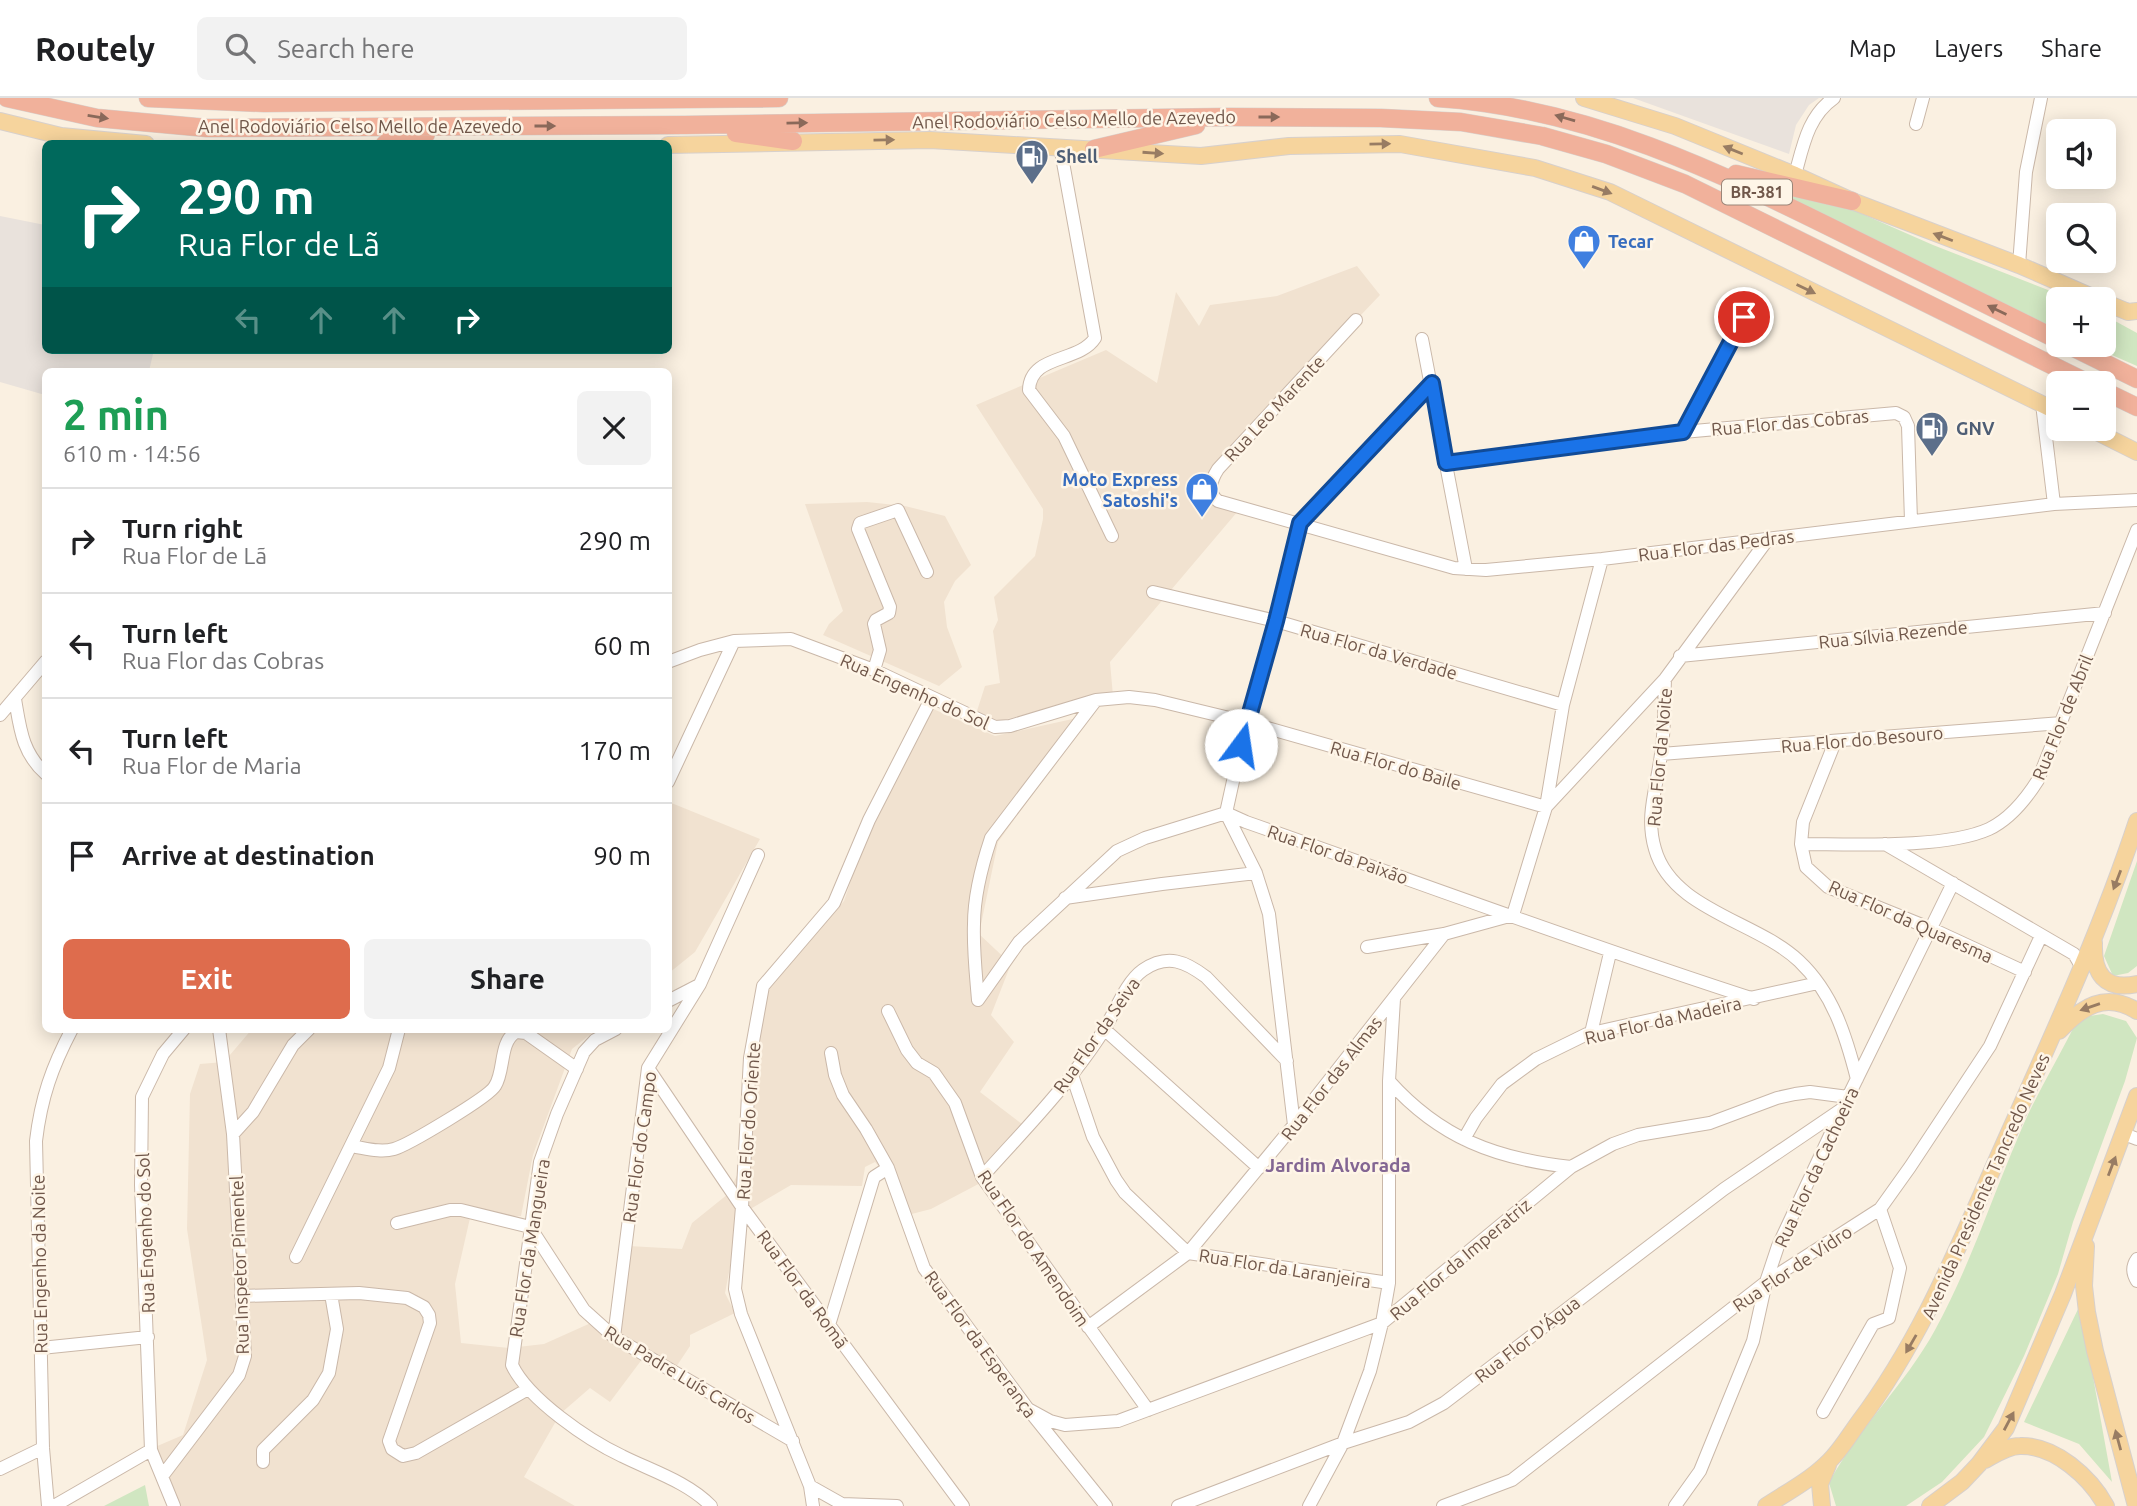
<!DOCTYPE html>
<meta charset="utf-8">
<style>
:root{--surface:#fff;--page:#f2f2f2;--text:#202124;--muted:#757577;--line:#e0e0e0;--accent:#de6c4d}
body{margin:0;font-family:Ubuntu,sans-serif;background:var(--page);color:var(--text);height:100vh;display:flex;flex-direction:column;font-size:26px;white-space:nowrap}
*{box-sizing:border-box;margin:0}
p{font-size:23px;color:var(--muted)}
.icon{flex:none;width:38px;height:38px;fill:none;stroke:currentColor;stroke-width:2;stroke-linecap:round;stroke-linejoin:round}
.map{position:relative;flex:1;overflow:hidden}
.panel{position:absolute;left:42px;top:270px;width:630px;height:665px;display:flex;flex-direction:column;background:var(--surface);border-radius:10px;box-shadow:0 4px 18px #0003}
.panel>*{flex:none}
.guide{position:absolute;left:42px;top:42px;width:630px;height:214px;border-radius:10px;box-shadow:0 4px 18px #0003;background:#00695c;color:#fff;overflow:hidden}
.tools{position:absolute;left:2046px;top:21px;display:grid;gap:14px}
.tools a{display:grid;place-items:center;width:70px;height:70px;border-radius:10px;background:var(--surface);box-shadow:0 4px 18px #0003;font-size:35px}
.pin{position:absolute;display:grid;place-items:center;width:60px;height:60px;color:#fff;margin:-30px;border:4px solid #fff;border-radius:50%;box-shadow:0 2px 7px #0007}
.me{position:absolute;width:77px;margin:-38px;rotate:14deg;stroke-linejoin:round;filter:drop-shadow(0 0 5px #0008)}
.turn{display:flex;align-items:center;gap:24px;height:147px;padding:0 21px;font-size:32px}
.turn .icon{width:91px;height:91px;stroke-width:2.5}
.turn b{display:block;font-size:49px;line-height:60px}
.lanes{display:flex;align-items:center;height:66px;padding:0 21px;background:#0003;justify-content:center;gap:35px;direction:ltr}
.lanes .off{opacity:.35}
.round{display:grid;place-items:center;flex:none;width:74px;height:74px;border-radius:10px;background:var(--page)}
.headline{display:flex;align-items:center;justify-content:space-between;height:119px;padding:0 21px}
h1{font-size:42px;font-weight:700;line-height:52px;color:#1e9e55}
.action{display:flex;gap:14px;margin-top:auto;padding:14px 21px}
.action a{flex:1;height:80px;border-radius:10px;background:var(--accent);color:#fff;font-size:28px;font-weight:700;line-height:80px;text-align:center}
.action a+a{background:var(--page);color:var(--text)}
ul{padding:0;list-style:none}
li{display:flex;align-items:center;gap:21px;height:105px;padding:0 21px;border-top:2px solid var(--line)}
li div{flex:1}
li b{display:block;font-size:26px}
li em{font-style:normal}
header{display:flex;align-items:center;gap:42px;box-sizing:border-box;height:98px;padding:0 35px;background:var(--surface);border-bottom:2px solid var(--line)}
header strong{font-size:33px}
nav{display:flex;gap:38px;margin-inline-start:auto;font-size:24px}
.search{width:490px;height:63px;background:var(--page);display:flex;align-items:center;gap:18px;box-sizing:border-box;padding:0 24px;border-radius:10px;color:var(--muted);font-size:26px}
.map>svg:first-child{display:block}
.residential{fill:#f1e2d0}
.industrial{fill:#e9e2dc}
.green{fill:#d0e6c1}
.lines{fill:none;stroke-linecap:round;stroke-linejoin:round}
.minor-casing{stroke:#cab8a9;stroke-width:14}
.major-casing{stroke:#d7d0cc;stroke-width:18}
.highway-casing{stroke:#d7d0cc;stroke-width:19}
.minor{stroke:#fff;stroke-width:12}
.major{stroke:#f6d49d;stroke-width:16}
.highway{stroke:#f1b19b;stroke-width:18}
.oneway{fill:#8a695a}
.oneway2{fill:#987c63}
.route-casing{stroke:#114b97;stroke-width:18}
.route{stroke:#1a73e8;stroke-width:12}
.labels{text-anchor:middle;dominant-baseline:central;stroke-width:5;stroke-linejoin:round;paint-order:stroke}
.shield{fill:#fef5e7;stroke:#9b8679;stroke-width:2}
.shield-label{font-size:16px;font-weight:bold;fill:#70574a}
.street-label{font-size:18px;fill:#70574a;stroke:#fef5e7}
.service-label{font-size:18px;font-weight:bold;fill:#4e5e75;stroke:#fef5e7;text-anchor:start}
.shop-label{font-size:18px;font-weight:bold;fill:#366cbe;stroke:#fef5e7;text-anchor:start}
.neighbourhood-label{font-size:19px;font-weight:bold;fill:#836693;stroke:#fef5e7}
</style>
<header>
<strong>Routely</strong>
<div class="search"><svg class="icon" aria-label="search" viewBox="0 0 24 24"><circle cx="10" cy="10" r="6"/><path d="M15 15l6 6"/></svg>Search here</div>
<nav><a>Map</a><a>Layers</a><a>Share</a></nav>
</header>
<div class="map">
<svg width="2137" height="1408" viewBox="0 0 2137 1408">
<rect width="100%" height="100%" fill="#faf0e1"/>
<path class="residential" d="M1357,168l23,29 -159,167 -9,22 3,17 23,10 -128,151 3,34h-18l-95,25 -24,-7 9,-28 15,-3 -7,-52 5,-11 -4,-23 41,-41 8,-37v-10l-67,-104 130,-55 51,33 19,-91 23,34 11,-21 67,-9z
M867,404l38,4 40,10 26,49 -16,16 -11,21 3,25 15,40 -23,19 -116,-51 6,-11 14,-13 -38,-107z
M931,610l64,28 82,-18 3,10 -82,114 -19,92 32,30 -20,51 23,27 -34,50 46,35 -40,53 -55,29 -31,8 -15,-43 -10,-12 -10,5 -3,19 -71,-1 -51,30 -15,78 10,20 -45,22v11l-20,30 -27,-18 -33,44 -20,-14 -30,26 -36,63 51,29h-394l-26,-59 28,-12 24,-75 -20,-131 3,-135 10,-30 24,-2 28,-33h345l-25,20 -39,106 -12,61 -51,2 -15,66 6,59 48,5 35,-4 49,-22 22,20 14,-96 53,3 10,-26 36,-29 14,-29 21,-170 81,-94 25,-73z
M669,704l91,37 -65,113 -26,21z"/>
<path class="industrial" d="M1633,0h186l-10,7 -13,20 -7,29z
M0,118l45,9 1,125h108l-5,21h-103l-1,24 -45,-13z"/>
<path class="green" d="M1764,89l87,22 82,36 138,54h-13v32z
M2104,217l33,18v33l-48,-21h15z
M2137,763v105l-9,7 -15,3 -9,-20z
M2103,916l23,7 11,17 -12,43 -52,141 -15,52 -34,82 -40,81 -42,45 -36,24h-70l-7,-23c29,-55 76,-98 106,-153 34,-62 56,-130 84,-195 16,-39 39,-76 58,-114l12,-5z
M2080,1207l32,177 -33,-38 -55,-22z
M145,1387l4,21h-45z"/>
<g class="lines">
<defs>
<path id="minor" d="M1916,26l7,-26
M1060,48l35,192c-16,25 -65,16 -66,52l35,46 48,100
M1795,77c8,-29 13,-59 39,-77
M2019,167l7,-93 15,-74
M1356,222l-138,149c-7,11 -11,24 0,32l236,67 32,2 116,-11 452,-55 83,-4
M1422,241l44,230
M2042,306l12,100
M1683,334l61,-115
M1446,365l237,-31 213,-19 8,4 4,9 3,95
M1153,494l123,29 287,84
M1680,558l425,-43
M668,564l32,-12 34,-9 57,-2 83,31 121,57 15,-1 86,-26 33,-3 26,3 91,22 300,85 119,-128 103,-140
M874,572l6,-20 -6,-26 2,-4 13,-7 1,-6 -32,-78 2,-6 38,-13 29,62
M1665,581c-1,25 0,51 -4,75 -4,34 -16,61 -6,95 17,61 102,72 144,112 34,32 47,75 58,118
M15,601c5,29 7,54 31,75
M0,617l46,-54
M1835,644l-32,80 -2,22 5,23 22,20 104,42 93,43
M1661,656l401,-31
M668,684l66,-141
M1226,715l20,-91 30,-101 24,-98 132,-140
M1226,715l30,60 13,41 25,211
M1801,746c49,0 144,5 188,-15 21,-10 37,-30 49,-49l99,-250
M1885,746l189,110 7,12
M1065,800l97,-14 94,-11
M1367,849l77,-13 69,-19 33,-108 17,-102 39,-146
M978,902l41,-58 98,-91 28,-13 81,-25 20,9c169,59 337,122 508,177
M978,902c-2,-25 -5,-51 -4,-76 0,-29 8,-59 17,-86l105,-138
M668,903l31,-16
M888,913l19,39 10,13 17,10 21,30 27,74 166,233
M616,931l-21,11 -11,12 -27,62 -17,48 -28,203c16,34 76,75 110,91 30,15 66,26 89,50
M1104,931l155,139
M1591,935l19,-80
M831,955l4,22 8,20 23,34 22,39 36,100 104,141 78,97
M648,970l94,139 221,299
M1072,977l21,62 23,43 9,13 63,60 201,30
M1389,983c51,57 107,78 182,86
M233,1036l20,-22 40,-67 16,-16
M2124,1036l13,5
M1464,1041l12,-21 26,-34 34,-25 51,-25 231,-51
M351,1048c14,2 29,7 43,3 14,-4 95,-52 101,-63 10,-15 4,-44 21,-54l10,1 51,36
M982,1079c30,-34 64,-68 92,-105 11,-14 22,-29 31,-44 11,-18 21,-46 38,-58 25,-17 43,-8 63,7l81,84
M397,1125l53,-13h11l69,17 54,83 30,27 179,104
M296,1159l93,-189 10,-39
M2137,1161c-5,7 -5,14 0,22
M241,1198l118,-3 48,5 17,9 5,8 1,8 -41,118 3,8 11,7 13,-3 112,-64
M829,1227l45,-148 14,-9
M1088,1229l100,-74 106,-128 150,-191
M614,1239l34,-269 52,-84 58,-129
M41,1250l107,-11
M1028,1311l22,12 15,4 53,-4 264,-98 189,-156 42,-23 25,-9 72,-12 67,-25 18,-4 15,-2 38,5
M1823,1314l50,-88 16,-6 11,-50 -20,-59
M263,1364v-12l50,-50 16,-27 8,-44 -6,-35
M0,1371l43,-21
M163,1377l76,-100 6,-19 -12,-222 -14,-105
M810,1388l32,18 55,2
M48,1408l-5,-58 -7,-307c5,-43 16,-74 36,-112
M54,1408l97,-56
M174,1408l-23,-56 -10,-265 1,-88 21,-43 21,-25
M813,1408l-3,-20 -69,-172 -6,-25 7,-82 8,-149 13,-72 71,-83 35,-83 62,-121
M1178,1408l165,-63 66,-21 35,-19 280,-214 118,-80
M1309,1408l34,-63 27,-72 12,-48 7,-40v-202l5,-82
M1443,1408l69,-26 254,-198 114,-73 30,-42 80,-121 51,-110
M1675,1408l25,-35 53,-130 13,-59 12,-36 70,-149 105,-214"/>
<path id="major" d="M1584,0l91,28 120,49 57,26 167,64 78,34
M0,23l61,15 85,8
M668,47l262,-5 271,16 88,-10 111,-2 135,24 75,24 448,220
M2104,204l24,10 9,-1
M2091,331l46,23
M2094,845c-1,30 10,48 43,41
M2059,933c23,-24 46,-40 78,-20
M2086,1148l-2,40 3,26 8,39 41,155
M1985,1362c11,-6 23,-14 35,-14 35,-1 70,31 86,60
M1766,1408c23,-15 50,-29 68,-50 9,-10 17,-23 25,-34 63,-84 98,-173 140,-267 49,-110 100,-219 138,-334
M1822,1408l-2,-22 8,-19
M1930,1408l32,-24 17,-18 27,-36 57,-134 74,-198"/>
<path id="highway" d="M7,0l90,20 110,10 478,-3 543,-8 153,1 80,4 81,14 64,18 79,30 403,199
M148,0l116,5 515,-5
M1438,0c149,10 279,73 410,138 70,35 140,69 210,104
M736,35l57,8
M385,46l41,-10
M1094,51l102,-24
M1736,76l116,27
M2068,247l69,34
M2104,293l33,16"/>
</defs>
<use href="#minor" class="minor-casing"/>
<use href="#major" class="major-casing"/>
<use href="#highway" class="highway-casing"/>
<use href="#minor" class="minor"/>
<use href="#major" class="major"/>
<use href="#highway" class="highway"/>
</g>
<defs><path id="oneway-solid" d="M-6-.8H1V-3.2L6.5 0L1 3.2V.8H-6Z" transform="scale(1.75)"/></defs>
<g class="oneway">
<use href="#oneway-solid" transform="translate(98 19) rotate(9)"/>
<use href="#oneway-solid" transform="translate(1269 19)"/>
<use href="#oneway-solid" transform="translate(1565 20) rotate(-164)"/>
<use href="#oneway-solid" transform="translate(797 25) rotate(-1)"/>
<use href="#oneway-solid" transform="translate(545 28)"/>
<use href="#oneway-solid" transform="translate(1997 212) rotate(-154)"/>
</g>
<g class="oneway2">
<use href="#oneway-solid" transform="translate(884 42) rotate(-1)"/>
<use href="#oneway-solid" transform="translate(1380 46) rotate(-1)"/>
<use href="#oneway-solid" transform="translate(1733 52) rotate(-158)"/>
<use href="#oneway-solid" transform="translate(1153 55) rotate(4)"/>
<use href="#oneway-solid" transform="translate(1602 92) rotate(20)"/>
<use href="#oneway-solid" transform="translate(1943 139) rotate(-159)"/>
<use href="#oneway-solid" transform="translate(1806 191) rotate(26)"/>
<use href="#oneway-solid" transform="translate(2117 782) rotate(111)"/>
<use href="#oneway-solid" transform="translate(2090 909) rotate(161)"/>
<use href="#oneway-solid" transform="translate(2112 1068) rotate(-69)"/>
<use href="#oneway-solid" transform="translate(1911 1246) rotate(120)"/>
<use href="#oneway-solid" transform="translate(2009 1323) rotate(-62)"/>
<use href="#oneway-solid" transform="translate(2118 1342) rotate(-105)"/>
</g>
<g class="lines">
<defs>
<path id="route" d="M1241,647l35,-124 24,-98 132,-140 14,80 237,-31 61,-115"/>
</defs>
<use href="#route" class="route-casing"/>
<use href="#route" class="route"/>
</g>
<defs>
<symbol id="fuel-pin" viewBox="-11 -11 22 30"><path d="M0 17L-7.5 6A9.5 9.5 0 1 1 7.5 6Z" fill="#5c6f8a" stroke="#fef5e7"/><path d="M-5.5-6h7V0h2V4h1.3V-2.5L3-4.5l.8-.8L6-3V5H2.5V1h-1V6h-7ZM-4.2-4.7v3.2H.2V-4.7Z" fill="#fff"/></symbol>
<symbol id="shop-pin" viewBox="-11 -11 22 30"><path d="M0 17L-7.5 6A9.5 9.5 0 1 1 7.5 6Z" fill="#3f7fe0" stroke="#fef5e7"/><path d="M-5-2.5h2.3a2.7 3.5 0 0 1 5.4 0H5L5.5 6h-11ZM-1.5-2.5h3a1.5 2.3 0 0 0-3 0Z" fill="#fff"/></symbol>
</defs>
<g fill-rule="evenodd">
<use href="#fuel-pin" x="1013" y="39" width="38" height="52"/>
<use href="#shop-pin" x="1565" y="124" width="38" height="52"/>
<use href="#fuel-pin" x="1913" y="311" width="38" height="52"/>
<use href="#shop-pin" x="1183" y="372" width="38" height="52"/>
</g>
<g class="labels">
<rect class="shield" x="1722" y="81.5" width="70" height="25" rx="5"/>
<g class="shield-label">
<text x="1757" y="94">BR-381</text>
</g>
<g class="street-label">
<text transform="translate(1074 21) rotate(-1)">Anel Rodoviário Celso Mello de Azevedo</text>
<text x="360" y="28">Anel Rodoviário Celso Mello de Azevedo</text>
<text transform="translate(1274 310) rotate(-47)">Rua Leo Marente</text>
<text transform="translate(1790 324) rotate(-5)">Rua Flor das Cobras</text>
<text transform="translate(1716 447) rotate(-7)">Rua Flor das Pedras</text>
<text transform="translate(1893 536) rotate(-6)">Rua Sílvia Rezende</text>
<text transform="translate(1379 553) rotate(16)">Rua Flor da Verdade</text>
<text transform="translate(915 593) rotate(24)">Rua Engenho do Sol</text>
<text transform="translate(2062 619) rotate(-68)">Rua Flor de Abril</text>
<text transform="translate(1862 641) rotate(-5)">Rua Flor do Besouro</text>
<text transform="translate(1659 659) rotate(-85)">Rua Flor da Noite</text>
<text transform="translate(1396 667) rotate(16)">Rua Flor do Baile</text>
<text transform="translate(1338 756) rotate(19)">Rua Flor da Paixão</text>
<text transform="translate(1911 823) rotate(24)">Rua Flor da Quaresma</text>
<text transform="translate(1663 922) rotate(-13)">Rua Flor da Madeira</text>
<text transform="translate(1096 937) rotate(-55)">Rua Flor da Seiva</text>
<text transform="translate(1331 980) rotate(-52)">Rua Flor das Almas</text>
<text transform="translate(748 1023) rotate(-86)">Rua Flor do Oriente</text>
<text transform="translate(639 1049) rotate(-82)">Rua Flor do Campo</text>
<text transform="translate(1816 1069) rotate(-65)">Rua Flor da Cachoeira</text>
<text transform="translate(1985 1088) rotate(-66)">Avenida Presidente Tancredo Neves</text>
<text transform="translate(145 1135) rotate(-92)">Rua Engenho do Sol</text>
<text transform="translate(529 1150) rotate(-81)">Rua Flor da Mangueira</text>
<text transform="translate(1034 1150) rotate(56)">Rua Flor do Amendoim</text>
<text transform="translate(1460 1161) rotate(-40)">Rua Flor da Imperatriz</text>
<text transform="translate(39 1166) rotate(-91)">Rua Engenho da Noite</text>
<text transform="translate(239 1167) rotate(-92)">Rua Inspetor Pimentel</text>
<text transform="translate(1285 1170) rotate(9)">Rua Flor da Laranjeira</text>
<text transform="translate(1792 1170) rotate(-34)">Rua Flor de Vidro</text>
<text transform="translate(803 1191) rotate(54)">Rua Flor da Romã</text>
<text transform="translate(1527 1241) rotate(-38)">Rua Flor D'Água</text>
<text transform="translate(981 1246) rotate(54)">Rua Flor da Esperança</text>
<text transform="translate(680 1276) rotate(31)">Rua Padre Luís Carlos</text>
</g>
<g class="service-label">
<text x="1056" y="58">Shell</text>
<text x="1956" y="330">GNV</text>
</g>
<g class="shop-label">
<text x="1608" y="143">Tecar</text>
<text x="1178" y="381" text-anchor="end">Moto Express<tspan x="1178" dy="21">Satoshi's</tspan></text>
</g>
<g class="neighbourhood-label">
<text x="1338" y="1067">Jardim Alvorada</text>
</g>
</g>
</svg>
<div class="tools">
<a><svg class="icon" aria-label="sound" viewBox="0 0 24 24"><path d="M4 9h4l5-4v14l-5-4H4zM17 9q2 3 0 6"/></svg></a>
<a><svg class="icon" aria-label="search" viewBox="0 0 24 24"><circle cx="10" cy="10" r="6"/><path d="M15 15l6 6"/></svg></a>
<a>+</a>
<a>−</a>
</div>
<div class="pin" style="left:1744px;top:219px;background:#d93025"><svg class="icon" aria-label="arrive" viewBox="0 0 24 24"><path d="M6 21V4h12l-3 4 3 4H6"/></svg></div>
<svg class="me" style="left:1241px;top:647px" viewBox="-20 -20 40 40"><circle r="19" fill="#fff"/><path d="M0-13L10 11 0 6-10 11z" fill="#1a73e8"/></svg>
<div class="guide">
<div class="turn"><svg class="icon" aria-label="right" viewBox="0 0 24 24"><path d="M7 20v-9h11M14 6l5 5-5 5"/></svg><div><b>290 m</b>Rua Flor de Lã</div></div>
<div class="lanes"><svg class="icon off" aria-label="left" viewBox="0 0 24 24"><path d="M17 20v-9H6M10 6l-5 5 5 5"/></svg><svg class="icon off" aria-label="ahead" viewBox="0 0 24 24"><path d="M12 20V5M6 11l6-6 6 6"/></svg><svg class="icon off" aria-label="ahead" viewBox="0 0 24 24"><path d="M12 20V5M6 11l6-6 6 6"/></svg><svg class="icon" aria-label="right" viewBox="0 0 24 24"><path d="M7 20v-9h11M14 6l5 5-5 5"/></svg></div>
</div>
<section class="panel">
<div class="headline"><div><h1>2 min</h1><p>610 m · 14:56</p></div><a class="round"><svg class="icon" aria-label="close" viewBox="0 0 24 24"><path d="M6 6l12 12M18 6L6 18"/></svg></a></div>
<ul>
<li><svg class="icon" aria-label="right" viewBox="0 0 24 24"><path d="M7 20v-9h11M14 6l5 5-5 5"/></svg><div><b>Turn right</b><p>Rua Flor de Lã</p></div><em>290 m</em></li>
<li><svg class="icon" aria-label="left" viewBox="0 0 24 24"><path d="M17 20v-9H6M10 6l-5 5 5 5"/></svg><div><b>Turn left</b><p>Rua Flor das Cobras</p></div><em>60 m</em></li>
<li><svg class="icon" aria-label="left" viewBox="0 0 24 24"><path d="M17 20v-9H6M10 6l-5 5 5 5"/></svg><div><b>Turn left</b><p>Rua Flor de Maria</p></div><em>170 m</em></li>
<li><svg class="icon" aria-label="arrive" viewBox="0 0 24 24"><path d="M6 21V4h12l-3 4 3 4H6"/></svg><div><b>Arrive at destination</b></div><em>90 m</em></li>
</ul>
<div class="action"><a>Exit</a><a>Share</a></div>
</section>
</div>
